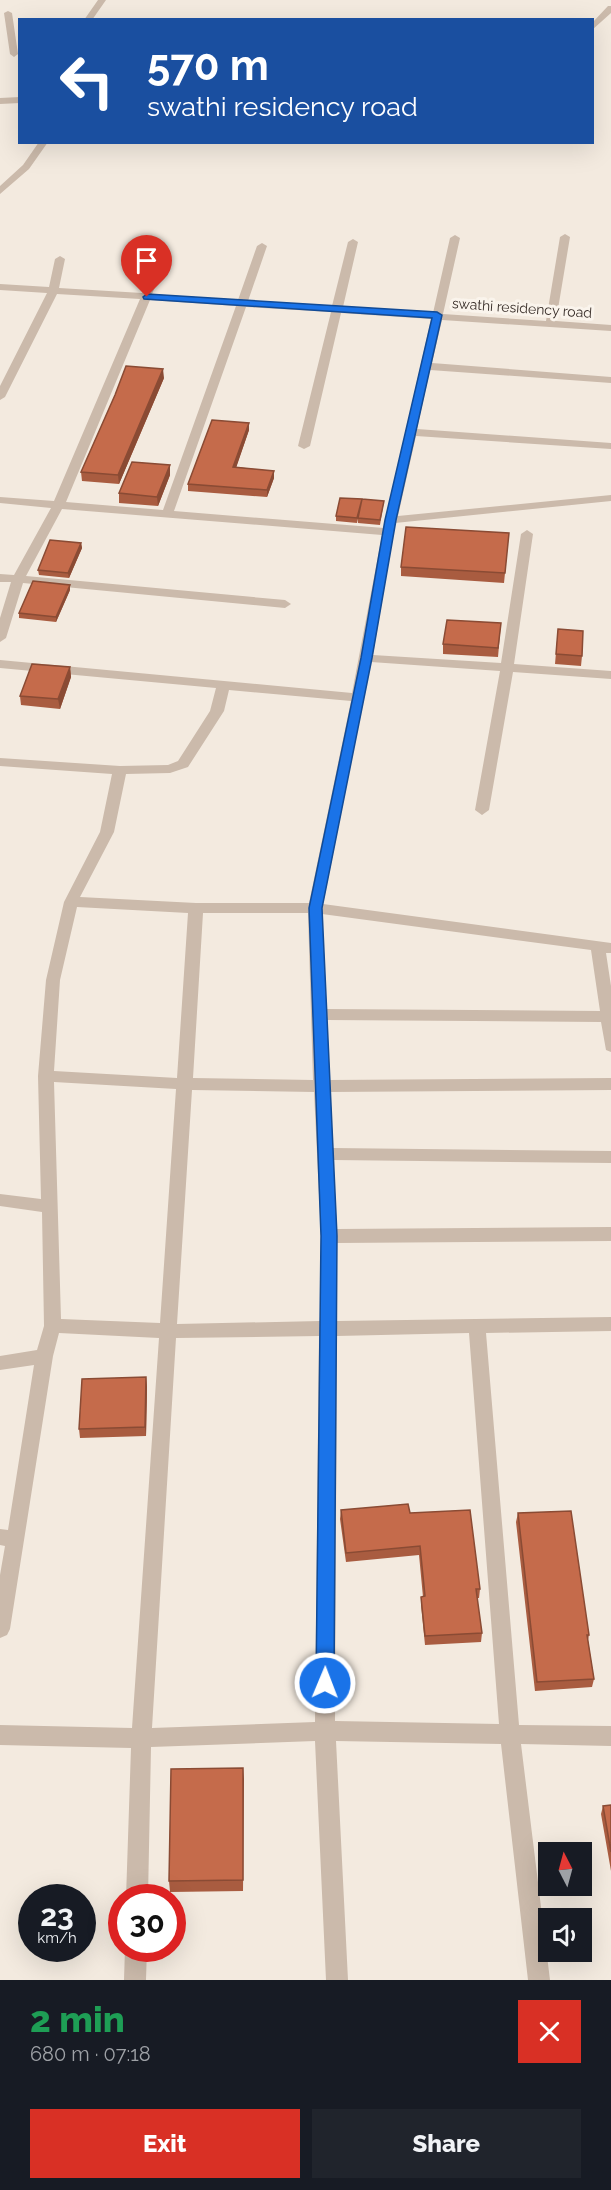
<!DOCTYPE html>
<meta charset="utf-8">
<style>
:root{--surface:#171b24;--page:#20242c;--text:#f1f3f6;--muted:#9ea1a6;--accent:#d93025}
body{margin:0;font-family:Raleway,sans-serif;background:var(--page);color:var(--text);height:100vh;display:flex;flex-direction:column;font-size:22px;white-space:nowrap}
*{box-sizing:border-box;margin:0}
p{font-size:20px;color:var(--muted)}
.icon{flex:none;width:33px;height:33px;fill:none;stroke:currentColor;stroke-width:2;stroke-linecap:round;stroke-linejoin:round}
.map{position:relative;height:1980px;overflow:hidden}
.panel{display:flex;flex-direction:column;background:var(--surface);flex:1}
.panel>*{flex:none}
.guide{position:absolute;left:18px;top:18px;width:576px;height:126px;border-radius:0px;box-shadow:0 6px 24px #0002;background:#1a4fa0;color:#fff;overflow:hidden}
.needle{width:39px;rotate:354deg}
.buttons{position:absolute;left:538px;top:1842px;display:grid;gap:12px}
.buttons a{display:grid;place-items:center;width:54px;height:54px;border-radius:0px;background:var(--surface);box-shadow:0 6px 24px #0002;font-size:30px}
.speed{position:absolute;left:18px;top:1884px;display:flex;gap:12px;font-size:30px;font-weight:700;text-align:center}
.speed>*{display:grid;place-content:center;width:78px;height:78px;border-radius:50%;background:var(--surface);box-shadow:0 6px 24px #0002;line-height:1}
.speed small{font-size:15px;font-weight:400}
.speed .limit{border:9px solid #d22;background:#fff;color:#111}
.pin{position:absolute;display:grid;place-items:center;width:51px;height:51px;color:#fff;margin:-62px -26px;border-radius:50% 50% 50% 0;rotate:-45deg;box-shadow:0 0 6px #0007}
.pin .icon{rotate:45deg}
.me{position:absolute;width:66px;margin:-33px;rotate:1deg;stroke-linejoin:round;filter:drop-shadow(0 0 4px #0008)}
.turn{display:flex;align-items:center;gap:21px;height:126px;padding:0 30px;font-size:27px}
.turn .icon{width:78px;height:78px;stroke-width:2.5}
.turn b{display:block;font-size:42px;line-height:51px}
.round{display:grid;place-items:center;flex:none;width:63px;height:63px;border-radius:0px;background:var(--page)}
.headline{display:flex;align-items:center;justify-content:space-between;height:102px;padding:0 30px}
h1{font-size:36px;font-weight:800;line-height:45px;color:#1e9e55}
.button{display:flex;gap:12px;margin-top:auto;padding:12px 30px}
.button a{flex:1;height:69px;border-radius:0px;background:var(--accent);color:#fff;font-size:24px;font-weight:800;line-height:69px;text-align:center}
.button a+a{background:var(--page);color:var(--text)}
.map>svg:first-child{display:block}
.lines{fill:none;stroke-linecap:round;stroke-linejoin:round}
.minor{fill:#cbbaab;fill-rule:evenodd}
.wall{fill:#a95c40}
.shaded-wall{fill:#8a4b34}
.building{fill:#c56b4b;stroke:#8a4b34;stroke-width:1.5}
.route{fill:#1a73e8;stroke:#114b97;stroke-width:1.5}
.labels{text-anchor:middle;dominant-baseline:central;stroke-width:6;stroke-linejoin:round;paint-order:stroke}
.far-street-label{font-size:14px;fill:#392f2a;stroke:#faf4ec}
</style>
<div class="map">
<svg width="611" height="1980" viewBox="0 0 611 1980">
<rect width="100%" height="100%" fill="#f3eadf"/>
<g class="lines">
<path class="minor" d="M98,0h8l-14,20h-8z
M608,6h3v7l-19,17v-7z
M8,11l4,2 6,41 -4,3 -4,-3 -6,-41z
M20,97v6l-20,1v-6z
M39,142h9l-19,27 -29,25v-8l23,-21z
M565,234l5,3 -14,84 55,4v6l-169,-11 -10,43 179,14v6l-181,-13 -13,59 194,14v6l-195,-13 -18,80 213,-21v6l-216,22 -22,132 128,8 20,-129 6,-4 6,4 -19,130 97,7v8l-98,-7 -24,138 -7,5 -7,-5 25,-139 -129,-9 -48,242 288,39v10h-5l5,33v66l-5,-2 -5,-28 -275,-2 3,60 282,-2v12l-281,2 3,56 278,3v12l-278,-3 4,69 274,-2v14l-274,2v78l274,-4v14l-125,2 33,392 92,1v20l-90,-2 29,236h-22l-27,-236 -165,-3 12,239h-22l-11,-239 -164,6 -3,151h-22l5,-150 -131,-3v-20l132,3 27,-390 -100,-5 -6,23 -43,273 -3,6 -7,3v-63l5,-29 -5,-1v-16l8,1 26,-165 -34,5v-14l37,-6 7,-24 -2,-114 -42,-6v-12l41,5 -3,-123 8,-96 18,-78 36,-70 12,-58 -112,-8v-8l120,8 48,-1 10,-4 32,-50 6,-23 -216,-20v-8l352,33 30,-158 -320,-26 -36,67 259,24 6,4 -6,4 -262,-25 -17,55 -6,4v-24l11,-36h-11v-8l14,1 37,-67 -51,-5v-6l54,4 86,-202 -83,-5 -52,103 -5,3v-14l47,-93 -47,-3v-6l49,3 6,-28 5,-3 5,3 -6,29 83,5 17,-39 5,-3 5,3 -17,40 86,6 19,-54 5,-3 5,3 -19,55 84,5 16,-64 5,-3 5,3 -15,65 90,6 17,-75 5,-3 5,3 -17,76 103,7 14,-84zM150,300l86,6 -73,204 -97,-8zM246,307l85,5 -33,134 6,3 6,-3 31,-133 90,6 -47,209 -210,-17zM229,690l122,11 -42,202h-113l-116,-6 34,-65 12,-58 44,-1 18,-6 36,-56zM77,907l111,6 -11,165 -123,-7 6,-91zM203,913h105l5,167 -120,-2zM322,914l269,36 9,61 -275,-2zM54,1082l122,7 -16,234 -99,-4zM192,1090l122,2 7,144 -1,85 -143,3zM469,1333l30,391 -164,-3 2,-385zM319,1336l-4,386 -163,6 24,-390z
M125,1948h22l-1,32h-22z"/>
</g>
<path class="wall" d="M164,378l-45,106 -37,-3 -1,-9 34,-77z
M249,423v7l-13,37 38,4v7l-7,19 -79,-6v-7z
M170,465v10l-12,31 -39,-3v-10z
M384,501l-4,24 -22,-2v-4l-1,4 -21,-2v-5z
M509,533l-5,50 -103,-7v-9z
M81,543l1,5 -13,30 -30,-3 -1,-5z
M70,590l-14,32 -37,-4v-5z
M501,623l-3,34 -55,-3v-10z
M558,629l24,27 -1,10 -26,-2z
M70,667l1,10 -11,32 -39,-4 -1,-9z
M146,1377l1,10 -1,49 -66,2 -1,-9z
M341,1510l69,3 70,76 -1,9h-2l5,35 -1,9 -56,3 -4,-40v-8h2l-4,-42 -73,7 -6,-43z
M518,1513l71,122 -1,5 6,39 -2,8 -57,4 -19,-169z
M243,1768v123l-73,1 -1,-11z
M611,1805v66l-10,-57 2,-8z"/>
<path class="shaded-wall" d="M163,369l1,9 -45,106 -1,-9z
M249,423v7l-15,44 -1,-7z
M170,465v10l-12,31 -1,-9z
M274,471v7l-7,19v-7z
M81,543l1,5 -13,30 -1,-5z
M70,585v5l-14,32v-5z
M70,667l1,10 -11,32 -2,-10z
M146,1377l1,10 -1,49 -1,-9z
M243,1768l1,11 -1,112z"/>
<path class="building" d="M126,366l37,3 -45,106 -37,-3 34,-77z
M212,420l37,3 -16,44 41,4 -7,19 -79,-6z
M132,462l38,3 -13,32 -38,-4z
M340,498l22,1 -5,19 -21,-2z
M362,499l22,2 -4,19 -22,-2z
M406,527l103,6 -4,40 -104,-6z
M50,540l31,3 -13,30 -30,-3z
M33,581l37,4 -14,32 -37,-4z
M447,620l54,3 -3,25 -55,-4z
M558,629l25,2 -1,25 -26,-2z
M32,664l38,3 -12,32 -38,-3z
M146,1377l-1,50 -66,2 3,-50z
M408,1504l2,9 60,-3 10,79h-4l6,44 -57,3 -4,-39 4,-1 -5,-50 -74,7 -5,-43z
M571,1511l18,124h-2l7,44 -57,3 -19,-169z
M243,1768v112l-74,1 2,-112z
M611,1805v47l-8,-46z"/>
<path class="route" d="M147,294l290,18 5,3 -46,205 -24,138 -50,250 15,328 -3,447 -3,6 -6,3 -6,-3 -3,-6 5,-447 -12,-328 52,-250 24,-138 47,-202 -288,-19 -1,-2z"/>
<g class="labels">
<g class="far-street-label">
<text transform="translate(522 308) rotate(4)">swathi residency road</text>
</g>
</g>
</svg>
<div class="buttons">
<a><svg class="needle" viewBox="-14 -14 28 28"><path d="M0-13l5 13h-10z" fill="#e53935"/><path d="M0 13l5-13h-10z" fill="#9ea1a6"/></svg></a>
<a><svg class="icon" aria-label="sound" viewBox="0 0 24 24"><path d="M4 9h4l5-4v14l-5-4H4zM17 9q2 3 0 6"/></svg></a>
</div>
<div class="speed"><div>23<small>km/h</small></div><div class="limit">30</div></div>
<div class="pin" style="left:147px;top:297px;background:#d93025"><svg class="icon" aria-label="arrive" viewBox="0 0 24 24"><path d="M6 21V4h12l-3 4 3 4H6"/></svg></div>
<svg class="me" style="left:325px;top:1683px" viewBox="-20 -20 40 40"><circle r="17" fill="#1a73e8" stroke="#fff" stroke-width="3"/><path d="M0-11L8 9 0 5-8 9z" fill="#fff"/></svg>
<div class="guide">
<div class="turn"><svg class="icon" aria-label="left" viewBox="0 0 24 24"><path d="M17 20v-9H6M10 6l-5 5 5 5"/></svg><div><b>570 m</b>swathi residency road</div></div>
</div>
</div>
<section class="panel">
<div class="headline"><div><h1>2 min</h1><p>680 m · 07:18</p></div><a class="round" style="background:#d93025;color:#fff"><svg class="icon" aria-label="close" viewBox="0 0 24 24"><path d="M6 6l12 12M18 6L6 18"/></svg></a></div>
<div class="button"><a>Exit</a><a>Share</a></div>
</section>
